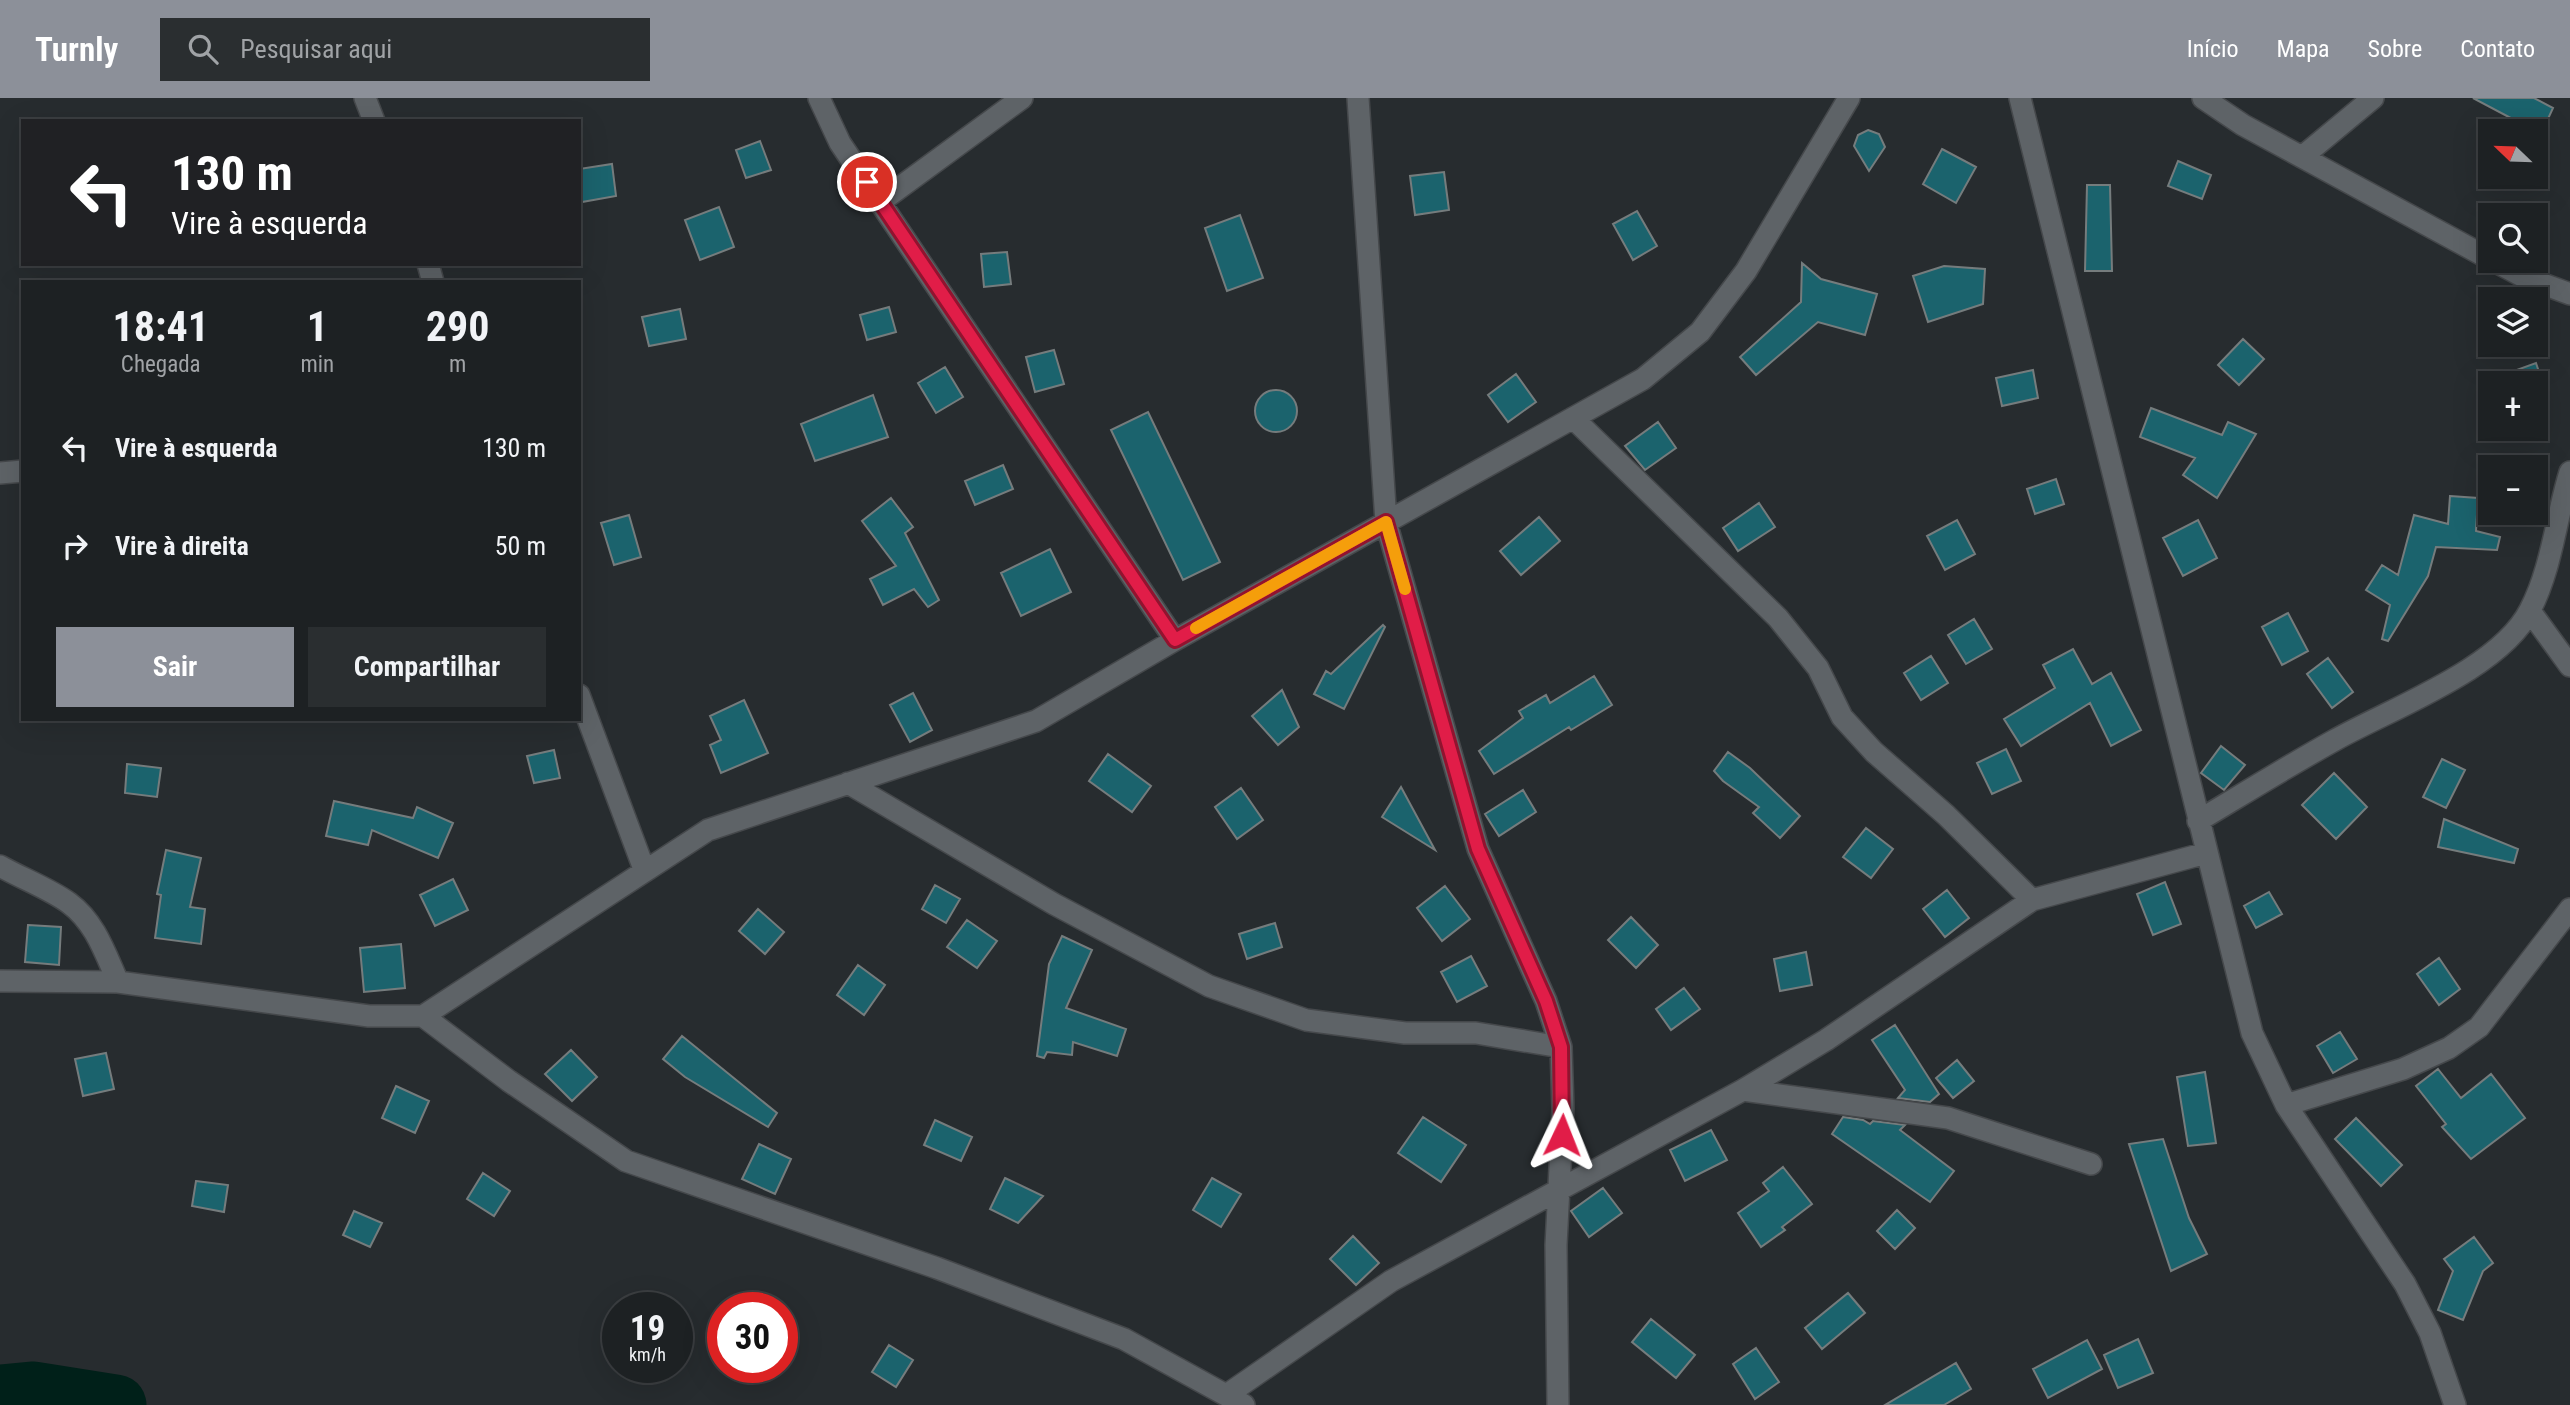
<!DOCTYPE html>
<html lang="pt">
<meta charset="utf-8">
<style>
:root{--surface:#1d2123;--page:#2a2e30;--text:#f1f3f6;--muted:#a0a3a6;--line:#3b3e41;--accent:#8c9099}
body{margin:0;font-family:"Roboto Condensed",sans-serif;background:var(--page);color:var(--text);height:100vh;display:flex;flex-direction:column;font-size:26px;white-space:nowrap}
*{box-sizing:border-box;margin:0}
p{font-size:23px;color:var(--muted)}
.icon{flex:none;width:38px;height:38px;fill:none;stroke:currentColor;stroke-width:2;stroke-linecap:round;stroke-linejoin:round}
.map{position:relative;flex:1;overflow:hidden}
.details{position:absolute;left:21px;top:182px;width:560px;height:441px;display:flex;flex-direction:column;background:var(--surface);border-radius:0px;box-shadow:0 7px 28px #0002,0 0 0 2px var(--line)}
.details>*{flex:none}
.banner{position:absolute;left:21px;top:21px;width:560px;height:147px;border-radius:0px;box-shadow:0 7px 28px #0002,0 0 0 2px var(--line);background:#202124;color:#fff;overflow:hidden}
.needle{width:46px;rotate:293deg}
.controls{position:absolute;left:2478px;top:21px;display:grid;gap:14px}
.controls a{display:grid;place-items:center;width:70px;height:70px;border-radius:0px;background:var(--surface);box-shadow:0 7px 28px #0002,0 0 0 2px var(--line);font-size:35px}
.speed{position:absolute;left:602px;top:1194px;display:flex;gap:14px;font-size:35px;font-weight:700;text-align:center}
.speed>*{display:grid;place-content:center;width:91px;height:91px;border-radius:50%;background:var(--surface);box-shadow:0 7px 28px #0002,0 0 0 2px var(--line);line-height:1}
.speed small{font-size:18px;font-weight:400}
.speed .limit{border:10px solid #d22;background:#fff;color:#111}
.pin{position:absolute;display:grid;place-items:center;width:60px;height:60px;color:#fff;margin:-30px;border:4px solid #fff;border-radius:50%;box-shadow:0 2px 7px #0007}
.me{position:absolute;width:77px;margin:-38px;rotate:2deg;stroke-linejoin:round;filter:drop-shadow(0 0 5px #0008)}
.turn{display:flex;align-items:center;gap:24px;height:147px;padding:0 35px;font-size:32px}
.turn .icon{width:91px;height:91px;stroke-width:2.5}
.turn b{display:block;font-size:49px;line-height:60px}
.eta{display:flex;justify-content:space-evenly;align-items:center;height:119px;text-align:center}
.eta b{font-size:42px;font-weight:700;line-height:49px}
.cta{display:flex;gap:14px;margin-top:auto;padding:14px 35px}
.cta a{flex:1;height:80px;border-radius:0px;background:var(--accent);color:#fff;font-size:28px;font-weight:700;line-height:80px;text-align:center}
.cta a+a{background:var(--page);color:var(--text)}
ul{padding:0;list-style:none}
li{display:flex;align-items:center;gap:21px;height:98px;padding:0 35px}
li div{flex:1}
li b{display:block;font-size:26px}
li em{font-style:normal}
header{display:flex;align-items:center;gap:42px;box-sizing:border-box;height:98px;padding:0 35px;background:var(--accent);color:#fff}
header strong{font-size:33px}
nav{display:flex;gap:38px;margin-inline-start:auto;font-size:24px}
.search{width:490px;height:63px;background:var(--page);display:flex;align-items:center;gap:18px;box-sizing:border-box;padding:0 24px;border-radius:0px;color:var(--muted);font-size:26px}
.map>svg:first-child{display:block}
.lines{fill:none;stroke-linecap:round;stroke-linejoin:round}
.river{stroke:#002019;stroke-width:61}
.building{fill:#1b636d;stroke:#757c7d;stroke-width:2}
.minor-casing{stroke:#45484b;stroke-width:24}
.minor{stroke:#5e6367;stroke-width:21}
.route-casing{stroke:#92132f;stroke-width:18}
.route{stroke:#e11d48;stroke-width:12}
.slow{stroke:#f59e0b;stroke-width:12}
</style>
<header>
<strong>Turnly</strong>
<div class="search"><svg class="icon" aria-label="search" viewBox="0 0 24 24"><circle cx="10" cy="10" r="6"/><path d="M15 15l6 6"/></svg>Pesquisar aqui</div>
<nav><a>Início</a><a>Mapa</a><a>Sobre</a><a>Contato</a></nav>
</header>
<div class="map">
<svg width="2570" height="1307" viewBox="0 0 2570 1307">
<rect width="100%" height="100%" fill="#272c2f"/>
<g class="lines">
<path class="river" d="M0,1297l34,-3 82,13"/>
</g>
<path class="building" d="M2473,0h61l19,10 -12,26z
M1868,32l11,4 6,13 -16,24 -15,-25 4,-11z
M760,43l11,29 -25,8 -10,-28z
M1942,51l34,18 -20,36 -33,-19z
M2178,63l33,14 -9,24 -34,-13z
M612,66l4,32 -34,6 -3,-33z
M1444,74l5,38 -34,5 -5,-39z
M2087,87h23l2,86h-27z
M719,109l15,40 -34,13 -15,-40z
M1637,113l20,35 -24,14 -20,-36z
M1240,117l23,63 -36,13 -22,-63z
M1007,154l4,32 -27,3 -3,-33z
M1802,165l19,16 56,15 -12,41 -47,-13 -62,53 -16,-18 61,-55z
M1944,168l41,3 -2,35 -55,18 -15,-46z
M889,209l7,25 -29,8 -7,-25z
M680,211l6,30 -37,7 -7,-29z
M2243,241l21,20 -25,26 -21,-20z
M1054,252l10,34 -29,8 -9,-35z
M2536,265l8,24 -8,3v-7h-30l5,-11z
M945,269l18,30 -27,16 -18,-30z
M2033,272l5,28 -36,8 -6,-28z
M1516,276l20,28 -28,20 -20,-27z
M1255 313a21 21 0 1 1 42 0a21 21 0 1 1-42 0Z
M873,297l15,42 -73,24 -14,-37z
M2151,310l71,27 6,-13 28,12 -39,64 -34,-23 12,-17 -55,-21z
M1148,314l72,150 -37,18 -72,-150z
M1658,324l18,26 -31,22 -20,-24z
M1003,367l10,24 -38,16 -10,-24z
M2056,381l8,25 -29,10 -8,-25z
M2450,398l28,2 -2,33 24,6 -3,13 -61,-3 -8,29 -40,65 -6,-2 8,-34 -24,-15 16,-25 16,10 16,-60 34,9z
M891,400l22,29 -8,6 34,67 -11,7 -14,-18 -31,16 -13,-26 26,-13 -34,-45z
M1759,405l16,24 -37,24 -15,-23z
M629,417l12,42 -27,8 -13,-42z
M1539,419l21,24 -39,34 -21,-24z
M1957,422l18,34 -30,16 -18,-34z
M2198,422l19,38 -34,18 -20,-38z
M1050,451l21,43 -50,24 -20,-43z
M2288,515l20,38 -26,14 -20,-38z
M1974,521l18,30 -26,15 -18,-29z
M1383,527l2,2 -41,82 -30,-15 12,-23 5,3z
M2073,551l19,35 19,-11 30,57 -30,16 -21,-43 -69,43 -17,-27 51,-31 -12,-23z
M1931,558l17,27 -27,17 -17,-27z
M2328,560l25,34 -21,16 -25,-34z
M1594,578l18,29 -41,25 -2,-3 -75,47 -15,-23 44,-33 -4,-7 27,-16 4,8z
M1282,592l17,37 -21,18 -26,-29z
M913,595l19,37 -22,12 -20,-37z
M744,602l24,53 -47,20 -11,-28 11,-5 -11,-24z
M2221,648l24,19 -21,25 -23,-17z
M2006,651l15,32 -29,13 -15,-31z
M554,652l6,28 -26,5 -7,-27z
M1728,654l22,16 50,48 -20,22 -27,-25 6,-6 -36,-26 -9,-10z
M1108,656l43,32 -19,26 -43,-31z
M2442,661l23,11 -19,38 -23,-11z
M127,666l34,4 -4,29 -32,-4z
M2334,675l33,34 -31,32 -34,-34z
M1401,689l34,63 -53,-33z
M1241,690l22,32 -26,19 -22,-32z
M1523,692l13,22 -37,24 -14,-22z
M334,703l79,17 4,-11 36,16 -15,35 -66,-28 -4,15 -42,-9z
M2444,721l74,30 -4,14 -76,-16z
M1866,730l27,21 -22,29 -28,-21z
M166,752l35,8 -11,49 15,2 -4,35 -46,-6 6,-43 -4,-1z
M453,781l15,31 -33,16 -15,-31z
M2165,784l16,42 -28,11 -16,-41z
M935,787l25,14 -14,24 -24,-14z
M1445,788l25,33 -28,22 -25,-33z
M1947,792l22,28 -24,19 -22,-28z
M2269,794l13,22 -26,14 -12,-22z
M758,811l26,23 -19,22 -26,-23z
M1631,819l27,28 -22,23 -28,-28z
M967,822l30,21 -20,27 -30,-21z
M1275,825l7,24 -35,12 -8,-25z
M28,827l33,2 -2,38 -34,-3z
M1062,838l30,14 -26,58 60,21 -9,27 -44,-14 -1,13 -25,-3 -3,6 -7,-2 12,-92z
M401,846l4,44 -41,4 -4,-44z
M1806,854l6,33 -32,6 -6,-32z
M1471,858l16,30 -30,16 -16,-30z
M2439,860l21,31 -21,16 -22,-31z
M858,867l27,20 -21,30 -27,-20z
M1684,890l16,21 -29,21 -15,-21z
M1895,927l44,69 -9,8 -32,-4 7,-8 -33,-50z
M2340,934l17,27 -24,14 -16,-27z
M682,938l95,77 -9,14 -83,-50 -22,-18z
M571,952l26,27 -25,24 -27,-27z
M106,955l8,36 -31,7 -8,-37z
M1957,962l17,21 -21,17 -17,-20z
M2438,971l23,29 30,-24 34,44 -54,41 -29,-32 4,-3 -30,-38z
M2205,974l11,71 -28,3 -11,-69z
M396,988l33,15 -14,32 -33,-15z
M1423,1019l43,28 -25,37 -43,-29z
M1843,1019l20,3 7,4 3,-3 32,4 -5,5 54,41 -24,31 -98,-68z
M2356,1020l46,47 -21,21 -46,-47z
M935,1022l37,17 -11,24 -37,-16z
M1711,1032l16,30 -42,21 -15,-31z
M2163,1041l26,79 18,36 -36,17 -42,-127z
M759,1046l32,15 -16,35 -33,-15z
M1783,1069l29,37 -30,23 3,3 -24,17 -23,-34 31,-22 -6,-8z
M483,1075l27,18 -16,25 -27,-17z
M1005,1080l38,18 -25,27 -28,-14z
M1212,1080l29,16 -20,33 -28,-17z
M196,1083l32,4 -4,27 -32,-6z
M1603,1090l19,25 -33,24 -18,-26z
M1897,1112l18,18 -20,21 -18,-18z
M354,1113l28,12 -12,24 -27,-12z
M1353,1138l26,27 -23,22 -26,-26z
M2474,1139l19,26 -10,8 -20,49 -25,-10 15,-39 -9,-12z
M1848,1195l17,20 -43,36 -17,-21z
M1651,1221l44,36 -19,23 -44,-36z
M2138,1241l15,34 -35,15 -14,-33z
M2087,1242l15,29 -54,29 -15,-29z
M889,1247l24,15 -17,27 -24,-15z
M1756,1250l23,34 -24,17 -22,-35z
M1956,1265l15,26 -27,16h-59z"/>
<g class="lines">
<defs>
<path id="minor" d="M365,0l9,23
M819,0l21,45 335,497
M1358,0l28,424 92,327 68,152 15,46 2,62 -7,136 2,160
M2020,0l232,935 34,72 119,179 25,49 25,72
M2203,0l40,27 247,134
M2302,59l71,-59
M880,104l142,-104
M2494,163l30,16 46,17
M428,166l5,18
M1573,320l205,200 40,50 24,49 32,35 72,63 86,85
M0,375l23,-2
M2530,513l40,55
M579,597l65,174
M848,685l206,121 155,82 97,34 99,13h71l85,14
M2198,723c45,-27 90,-55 137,-81 57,-32 165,-71 195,-130 22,-42 26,-93 40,-138
M0,768c21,12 50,23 69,37 26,19 36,50 49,79
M0,883l118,1 251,34h54l285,-186 328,-109 139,-81 468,-261 57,-47 46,-61 103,-173
M423,918l86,65 117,80 311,107 187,71 120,66
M1743,992l205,28 143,46
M2286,1007l117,-36 46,-21 30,-21 91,-118
M1228,1296l163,-113 352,-191 83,-50 206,-140 174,-47"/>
</defs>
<use href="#minor" class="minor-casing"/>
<use href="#minor" class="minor"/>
</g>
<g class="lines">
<defs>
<path id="route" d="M867,84l308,458 211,-118 92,327 68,152 15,46 1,88"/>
</defs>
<use href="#route" class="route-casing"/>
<use href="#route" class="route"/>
<path class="slow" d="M1196,530l190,-106 19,67"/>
</g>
</svg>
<div class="controls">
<a><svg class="needle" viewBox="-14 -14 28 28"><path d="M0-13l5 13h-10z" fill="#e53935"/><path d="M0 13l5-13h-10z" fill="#a0a3a6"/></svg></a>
<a><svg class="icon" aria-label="search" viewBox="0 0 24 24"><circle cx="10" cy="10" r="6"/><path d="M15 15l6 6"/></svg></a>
<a><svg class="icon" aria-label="layers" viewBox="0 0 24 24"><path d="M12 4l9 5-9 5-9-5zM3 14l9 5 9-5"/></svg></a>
<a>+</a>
<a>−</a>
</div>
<div class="speed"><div>19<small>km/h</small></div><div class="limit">30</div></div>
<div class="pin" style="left:867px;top:84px;background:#d93025"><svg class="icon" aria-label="arrive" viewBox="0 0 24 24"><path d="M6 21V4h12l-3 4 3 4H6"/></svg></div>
<svg class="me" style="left:1562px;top:1037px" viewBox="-20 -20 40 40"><path d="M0-17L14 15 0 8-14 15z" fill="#e11d48" stroke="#fff" stroke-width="4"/></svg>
<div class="banner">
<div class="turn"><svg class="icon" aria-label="left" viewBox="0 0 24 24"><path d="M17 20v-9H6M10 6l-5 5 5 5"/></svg><div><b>130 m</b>Vire à esquerda</div></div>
</div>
<section class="details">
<div class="eta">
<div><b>18:41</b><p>Chegada</p></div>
<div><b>1</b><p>min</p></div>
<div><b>290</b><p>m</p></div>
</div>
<ul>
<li><svg class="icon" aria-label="left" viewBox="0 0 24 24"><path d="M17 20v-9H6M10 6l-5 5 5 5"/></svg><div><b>Vire à esquerda</b></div><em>130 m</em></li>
<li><svg class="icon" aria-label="right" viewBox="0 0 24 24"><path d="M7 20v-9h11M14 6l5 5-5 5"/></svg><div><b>Vire à direita</b></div><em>50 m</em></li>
</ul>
<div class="cta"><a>Sair</a><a>Compartilhar</a></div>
</section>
</div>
